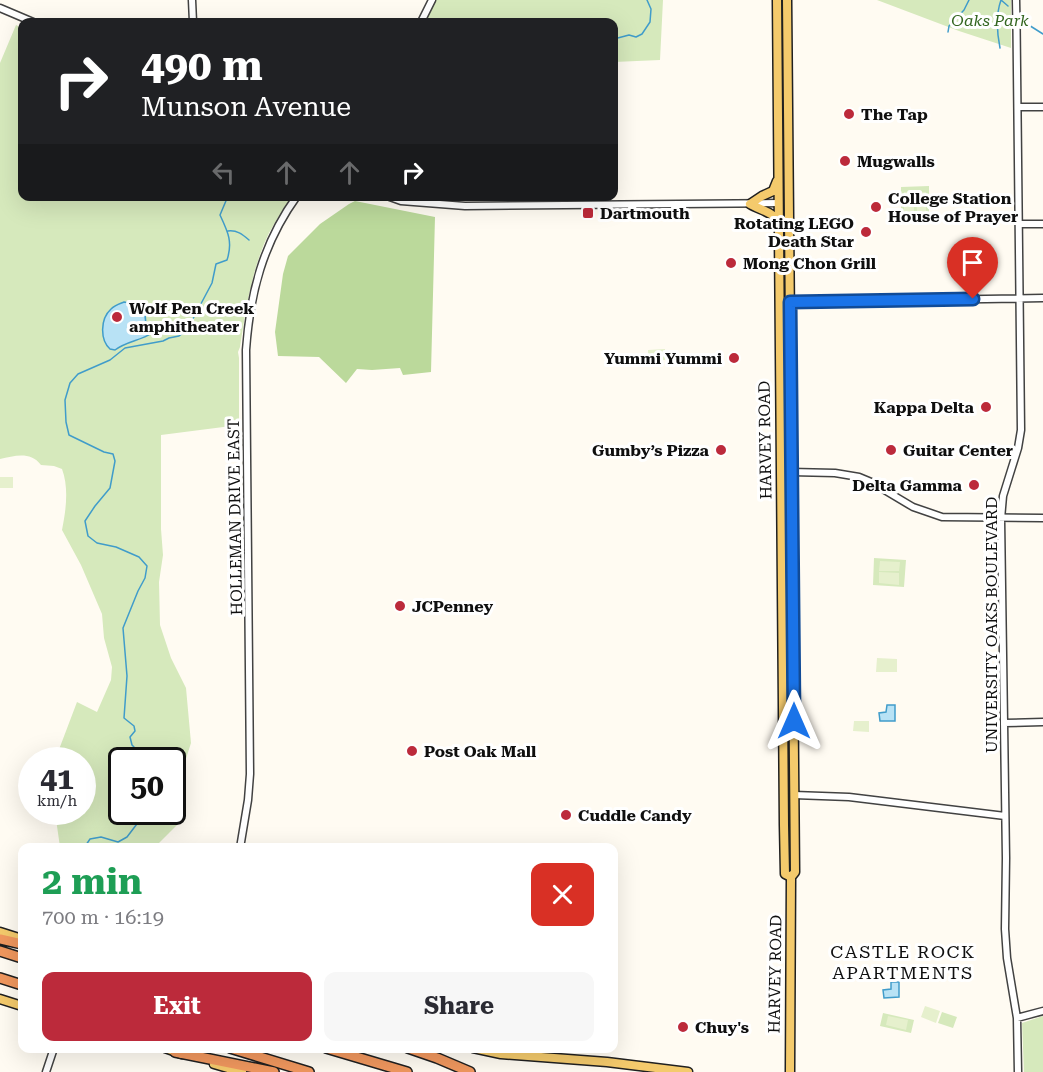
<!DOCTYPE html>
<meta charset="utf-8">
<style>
:root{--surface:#fff;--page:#f7f7f7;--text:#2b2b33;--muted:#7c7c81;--accent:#bc2a3b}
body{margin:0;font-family:"Roboto Serif",serif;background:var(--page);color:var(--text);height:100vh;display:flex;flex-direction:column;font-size:22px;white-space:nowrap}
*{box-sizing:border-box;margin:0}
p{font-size:20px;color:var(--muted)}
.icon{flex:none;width:33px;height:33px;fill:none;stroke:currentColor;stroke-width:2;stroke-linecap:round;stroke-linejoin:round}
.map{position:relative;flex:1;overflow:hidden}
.details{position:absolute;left:18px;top:843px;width:600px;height:210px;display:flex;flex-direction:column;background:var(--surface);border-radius:12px;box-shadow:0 6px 24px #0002}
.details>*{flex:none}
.top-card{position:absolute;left:18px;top:18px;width:600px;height:183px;border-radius:12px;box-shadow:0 6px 24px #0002;background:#202124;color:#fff;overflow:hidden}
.speed{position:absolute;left:18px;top:747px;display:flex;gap:12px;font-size:30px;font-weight:700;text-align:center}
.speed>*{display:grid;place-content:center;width:78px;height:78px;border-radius:50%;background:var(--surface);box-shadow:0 6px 24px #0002;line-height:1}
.speed small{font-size:15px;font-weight:400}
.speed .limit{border:3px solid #111;border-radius:9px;background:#fff;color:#111}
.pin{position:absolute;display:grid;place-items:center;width:51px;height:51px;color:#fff;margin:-62px -26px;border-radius:50% 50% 50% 0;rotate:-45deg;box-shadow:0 0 6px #0007}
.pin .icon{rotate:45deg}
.me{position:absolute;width:66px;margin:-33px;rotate:0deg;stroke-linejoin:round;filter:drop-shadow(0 0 4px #0008)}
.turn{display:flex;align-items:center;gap:21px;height:126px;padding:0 24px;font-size:27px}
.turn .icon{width:78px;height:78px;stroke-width:2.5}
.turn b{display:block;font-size:42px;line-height:51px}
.lanes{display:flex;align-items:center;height:57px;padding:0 24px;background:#0003;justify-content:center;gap:30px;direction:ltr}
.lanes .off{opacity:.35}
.round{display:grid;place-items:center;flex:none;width:63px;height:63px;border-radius:12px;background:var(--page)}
.headline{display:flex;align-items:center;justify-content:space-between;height:102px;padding:0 24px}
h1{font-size:36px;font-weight:700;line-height:45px;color:#1e9e55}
.action{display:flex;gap:12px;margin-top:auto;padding:12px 24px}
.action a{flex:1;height:69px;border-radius:12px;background:var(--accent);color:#fff;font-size:24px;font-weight:700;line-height:69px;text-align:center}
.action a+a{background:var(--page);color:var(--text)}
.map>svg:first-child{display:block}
.green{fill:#d6e9bc;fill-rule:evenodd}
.forest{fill:#bbd99b}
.pitch{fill:#e6f0cd}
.water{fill:#b8e2f5;stroke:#409cca;stroke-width:1.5}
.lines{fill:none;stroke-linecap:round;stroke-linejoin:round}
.stream{stroke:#409cca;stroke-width:1.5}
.minor-casing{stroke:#424242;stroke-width:9}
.major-casing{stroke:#202020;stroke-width:11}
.highway-casing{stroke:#202020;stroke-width:12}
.minor{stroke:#fff;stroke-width:6}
.major{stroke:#f4ca6c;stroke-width:8}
.highway{stroke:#f0975e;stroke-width:9}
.route-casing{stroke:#114b97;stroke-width:15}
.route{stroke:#1a73e8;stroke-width:10}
.poi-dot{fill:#bc2a3b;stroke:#fff;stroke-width:2}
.labels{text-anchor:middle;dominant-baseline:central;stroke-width:6;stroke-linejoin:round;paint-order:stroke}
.park-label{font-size:16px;font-style:italic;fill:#336620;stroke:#fff}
.poi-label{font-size:16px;font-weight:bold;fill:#0f0f0f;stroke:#fff;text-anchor:start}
.street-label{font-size:16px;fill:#0f0f0f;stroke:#fff}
.neighbourhood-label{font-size:18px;letter-spacing:1.5px;fill:#0f0f0f;stroke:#fff}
</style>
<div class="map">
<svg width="1043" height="1072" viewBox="0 0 1043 1072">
<rect width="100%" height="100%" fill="#fffbf2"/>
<path class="green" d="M436,0h227l-3,60 -46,2v-40h-190z
M877,0h134v48l-52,-17z
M16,25l6,3v168l269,1c-7,11 -15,23 -22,36 -17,35 -23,75 -29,114l-2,5 1,6v67l-78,10v94l2,26 -4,27 1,43 11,33 15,30 5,55 -9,28 1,48 -26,26 -14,3 -83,-1 -5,-35h27v-52h-27l22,-58 20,10 14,-32 1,-13 -8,-29 -2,-24 -21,-49 -19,-35c4,-20 7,-42 0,-61l-8,-3 -13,-1c-11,-14 -26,-9 -41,-6v-396zM122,760h50v52h-50z
M929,186v32l-28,1v-32z
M874,558l32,2 -2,27 -31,-2z
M942,1012l15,5 -4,11 -15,-5z
M883,1013l31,7 -3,13 -31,-7z
M1043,1016v56h-19l-2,-49z"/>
<path class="forest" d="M355,201l80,16 -4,155 -28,3 -3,-7 -28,2 -15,-1 -11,14 -27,-26 -41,-1 -3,-24 8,-58 5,-18 32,-32 29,-20z"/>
<path class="pitch" d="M904,192h10v21h-10z
M916,192h10v20l-9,1z
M665,349v11h-17v-10z
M0,477h13v11h-13z
M880,561l20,1 -1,9h-20z
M879,572l20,1v12l-20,-2z
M877,658l20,1v13h-21z
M854,721h15v11l-16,-1z
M925,1006l15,5 -4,12 -15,-6z
M888,1016l20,4 -2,10 -20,-5z"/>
<path class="water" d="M124,302c21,3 21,5 22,25l6,6c-12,8 -25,8 -37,17l-5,-1c-10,-9 -10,-30 1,-40 4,-4 8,-5 13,-7z
M887,705h8v16h-15l-1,-8 7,-1z
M891,982h8v15l-15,1 -1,-8 8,-1z"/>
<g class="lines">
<path class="stream" d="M1024,22l19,12
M948,32l1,-6 15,-16 5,-10
M614,39l15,-4 7,2 6,-3 8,-12 1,-13 -4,-9
M1000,48c-3,-15 -4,-34 1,-48l7,6
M228,231c9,-1 14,3 21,9
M138,760l-7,-4v-4l3,-5 -2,-2 -2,-8 5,-6 -1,-5 -10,-8 3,-42 -4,-48 15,-37 7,-13 2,-12 -8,-9 -23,-10 -19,-4 -9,-7 -3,-15 10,-15 15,-18 5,-27 -2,-7 -9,-2 -35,-17 -3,-13 -1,-22 5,-17 8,-9 32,-14 15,-12 38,-7 6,-3 10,-2 8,-6 25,-47 4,-19 11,-4c6,-18 1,-28 -7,-45l8,-19
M84,848l6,-9 11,-2 17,5 9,-5 19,-25"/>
<defs>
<path id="minor" d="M192,0l1,22
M1016,0c3,143 2,286 5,430l-3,18 -15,48 -2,23 5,339 -1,71 2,29 10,60 1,54
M0,8l33,14
M421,22l11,-22
M1018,107h25
M387,196l14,5 64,5 314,-3
M1019,224h24
M790,302l253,-4
M791,472l44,1 24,4 12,5 42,25 29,10 101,1
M1004,723l39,-1
M794,795l55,2 156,19
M240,848l8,-48 2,-26 -4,-424c4,-57 17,-107 51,-154
M1017,1018l26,-7
M46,1072l8,-24"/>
<path id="major" d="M777,0l7,825 1,49 6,3
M787,0l8,872 -4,5 -1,195
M777,181l-4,10 -11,5 -12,8c10,6 23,8 29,18
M0,932l22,7
M0,999l22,7
M165,1048l17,6
M473,1048l28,6 106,8 81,10
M214,1064l28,8"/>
<path id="highway" d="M0,939l22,5
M0,951l22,7
M0,978l22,7
M230,1048l79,24
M326,1048l81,24
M408,1048l29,10 33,14
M175,1052l99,20"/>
</defs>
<use href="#minor" class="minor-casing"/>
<use href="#major" class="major-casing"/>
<use href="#highway" class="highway-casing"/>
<use href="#minor" class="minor"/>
<use href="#major" class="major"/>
<use href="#highway" class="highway"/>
</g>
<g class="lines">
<defs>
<path id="route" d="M794,721l-4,-419 183,-3"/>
</defs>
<use href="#route" class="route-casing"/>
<use href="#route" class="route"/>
</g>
<g class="poi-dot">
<circle cx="849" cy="114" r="6"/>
<circle cx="845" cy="161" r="6"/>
<circle cx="876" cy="207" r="6"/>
<rect x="582" y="207" width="12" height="12" rx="3"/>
<circle cx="866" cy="232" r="6"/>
<circle cx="731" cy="263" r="6"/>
<circle cx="117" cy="317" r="6"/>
<circle cx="734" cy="358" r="6"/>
<circle cx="986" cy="407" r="6"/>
<circle cx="721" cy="450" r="6"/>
<circle cx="891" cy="450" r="6"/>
<circle cx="974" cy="485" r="6"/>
<circle cx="400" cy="606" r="6"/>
<circle cx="412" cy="751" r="6"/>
<circle cx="566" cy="815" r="6"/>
<circle cx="683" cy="1027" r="6"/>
</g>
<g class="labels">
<g class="park-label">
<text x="990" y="20">Oaks Park</text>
</g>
<g class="poi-label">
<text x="861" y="114">The Tap</text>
<text x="857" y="161">Mugwalls</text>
<text x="888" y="198">College Station<tspan x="888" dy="18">House of Prayer</tspan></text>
<text x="600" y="213">Dartmouth</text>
<text x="854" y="223" text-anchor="end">Rotating LEGO<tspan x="854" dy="18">Death Star</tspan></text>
<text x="743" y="263">Mong Chon Grill</text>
<text x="129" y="308">Wolf Pen Creek<tspan x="129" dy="18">amphitheater</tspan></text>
<text x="722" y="358" text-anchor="end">Yummi Yummi</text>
<text x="974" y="407" text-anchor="end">Kappa Delta</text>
<text x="709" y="450" text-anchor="end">Gumby’s Pizza</text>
<text x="903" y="450">Guitar Center</text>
<text x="962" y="485" text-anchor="end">Delta Gamma</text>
<text x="412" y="606">JCPenney</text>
<text x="424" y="751">Post Oak Mall</text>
<text x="578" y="815">Cuddle Candy</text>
<text x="695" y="1027">Chuy's</text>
</g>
<g class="street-label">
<text transform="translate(765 440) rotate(-91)">HARVEY ROAD</text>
<text transform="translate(235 517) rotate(-91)">HOLLEMAN DRIVE EAST</text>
<text transform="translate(991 625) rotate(-90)">UNIVERSITY OAKS BOULEVARD</text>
<text transform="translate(775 974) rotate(-89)">HARVEY ROAD</text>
</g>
<g class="neighbourhood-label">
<text x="903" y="951">CASTLE ROCK<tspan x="903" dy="21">APARTMENTS</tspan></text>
</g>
</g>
</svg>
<div class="speed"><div>41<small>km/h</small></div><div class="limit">50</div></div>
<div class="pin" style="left:973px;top:299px;background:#d93025"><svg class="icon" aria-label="arrive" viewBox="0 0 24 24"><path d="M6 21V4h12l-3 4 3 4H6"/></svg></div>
<svg class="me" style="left:794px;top:721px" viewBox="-20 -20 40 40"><path d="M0-17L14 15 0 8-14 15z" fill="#1a73e8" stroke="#fff" stroke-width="4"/></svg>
<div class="top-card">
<div class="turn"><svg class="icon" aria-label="right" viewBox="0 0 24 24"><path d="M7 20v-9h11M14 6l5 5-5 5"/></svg><div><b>490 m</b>Munson Avenue</div></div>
<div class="lanes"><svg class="icon off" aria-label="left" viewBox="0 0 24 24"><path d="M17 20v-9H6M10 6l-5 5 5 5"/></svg><svg class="icon off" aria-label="ahead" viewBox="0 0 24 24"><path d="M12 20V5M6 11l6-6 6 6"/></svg><svg class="icon off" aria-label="ahead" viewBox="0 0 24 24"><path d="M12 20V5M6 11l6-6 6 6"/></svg><svg class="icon" aria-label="right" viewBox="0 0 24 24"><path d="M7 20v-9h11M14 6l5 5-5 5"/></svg></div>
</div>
<section class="details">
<div class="headline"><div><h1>2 min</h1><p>700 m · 16:19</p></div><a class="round" style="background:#d93025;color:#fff"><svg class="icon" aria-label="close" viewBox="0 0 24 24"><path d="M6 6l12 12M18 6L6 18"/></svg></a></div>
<div class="action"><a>Exit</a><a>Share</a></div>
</section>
</div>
